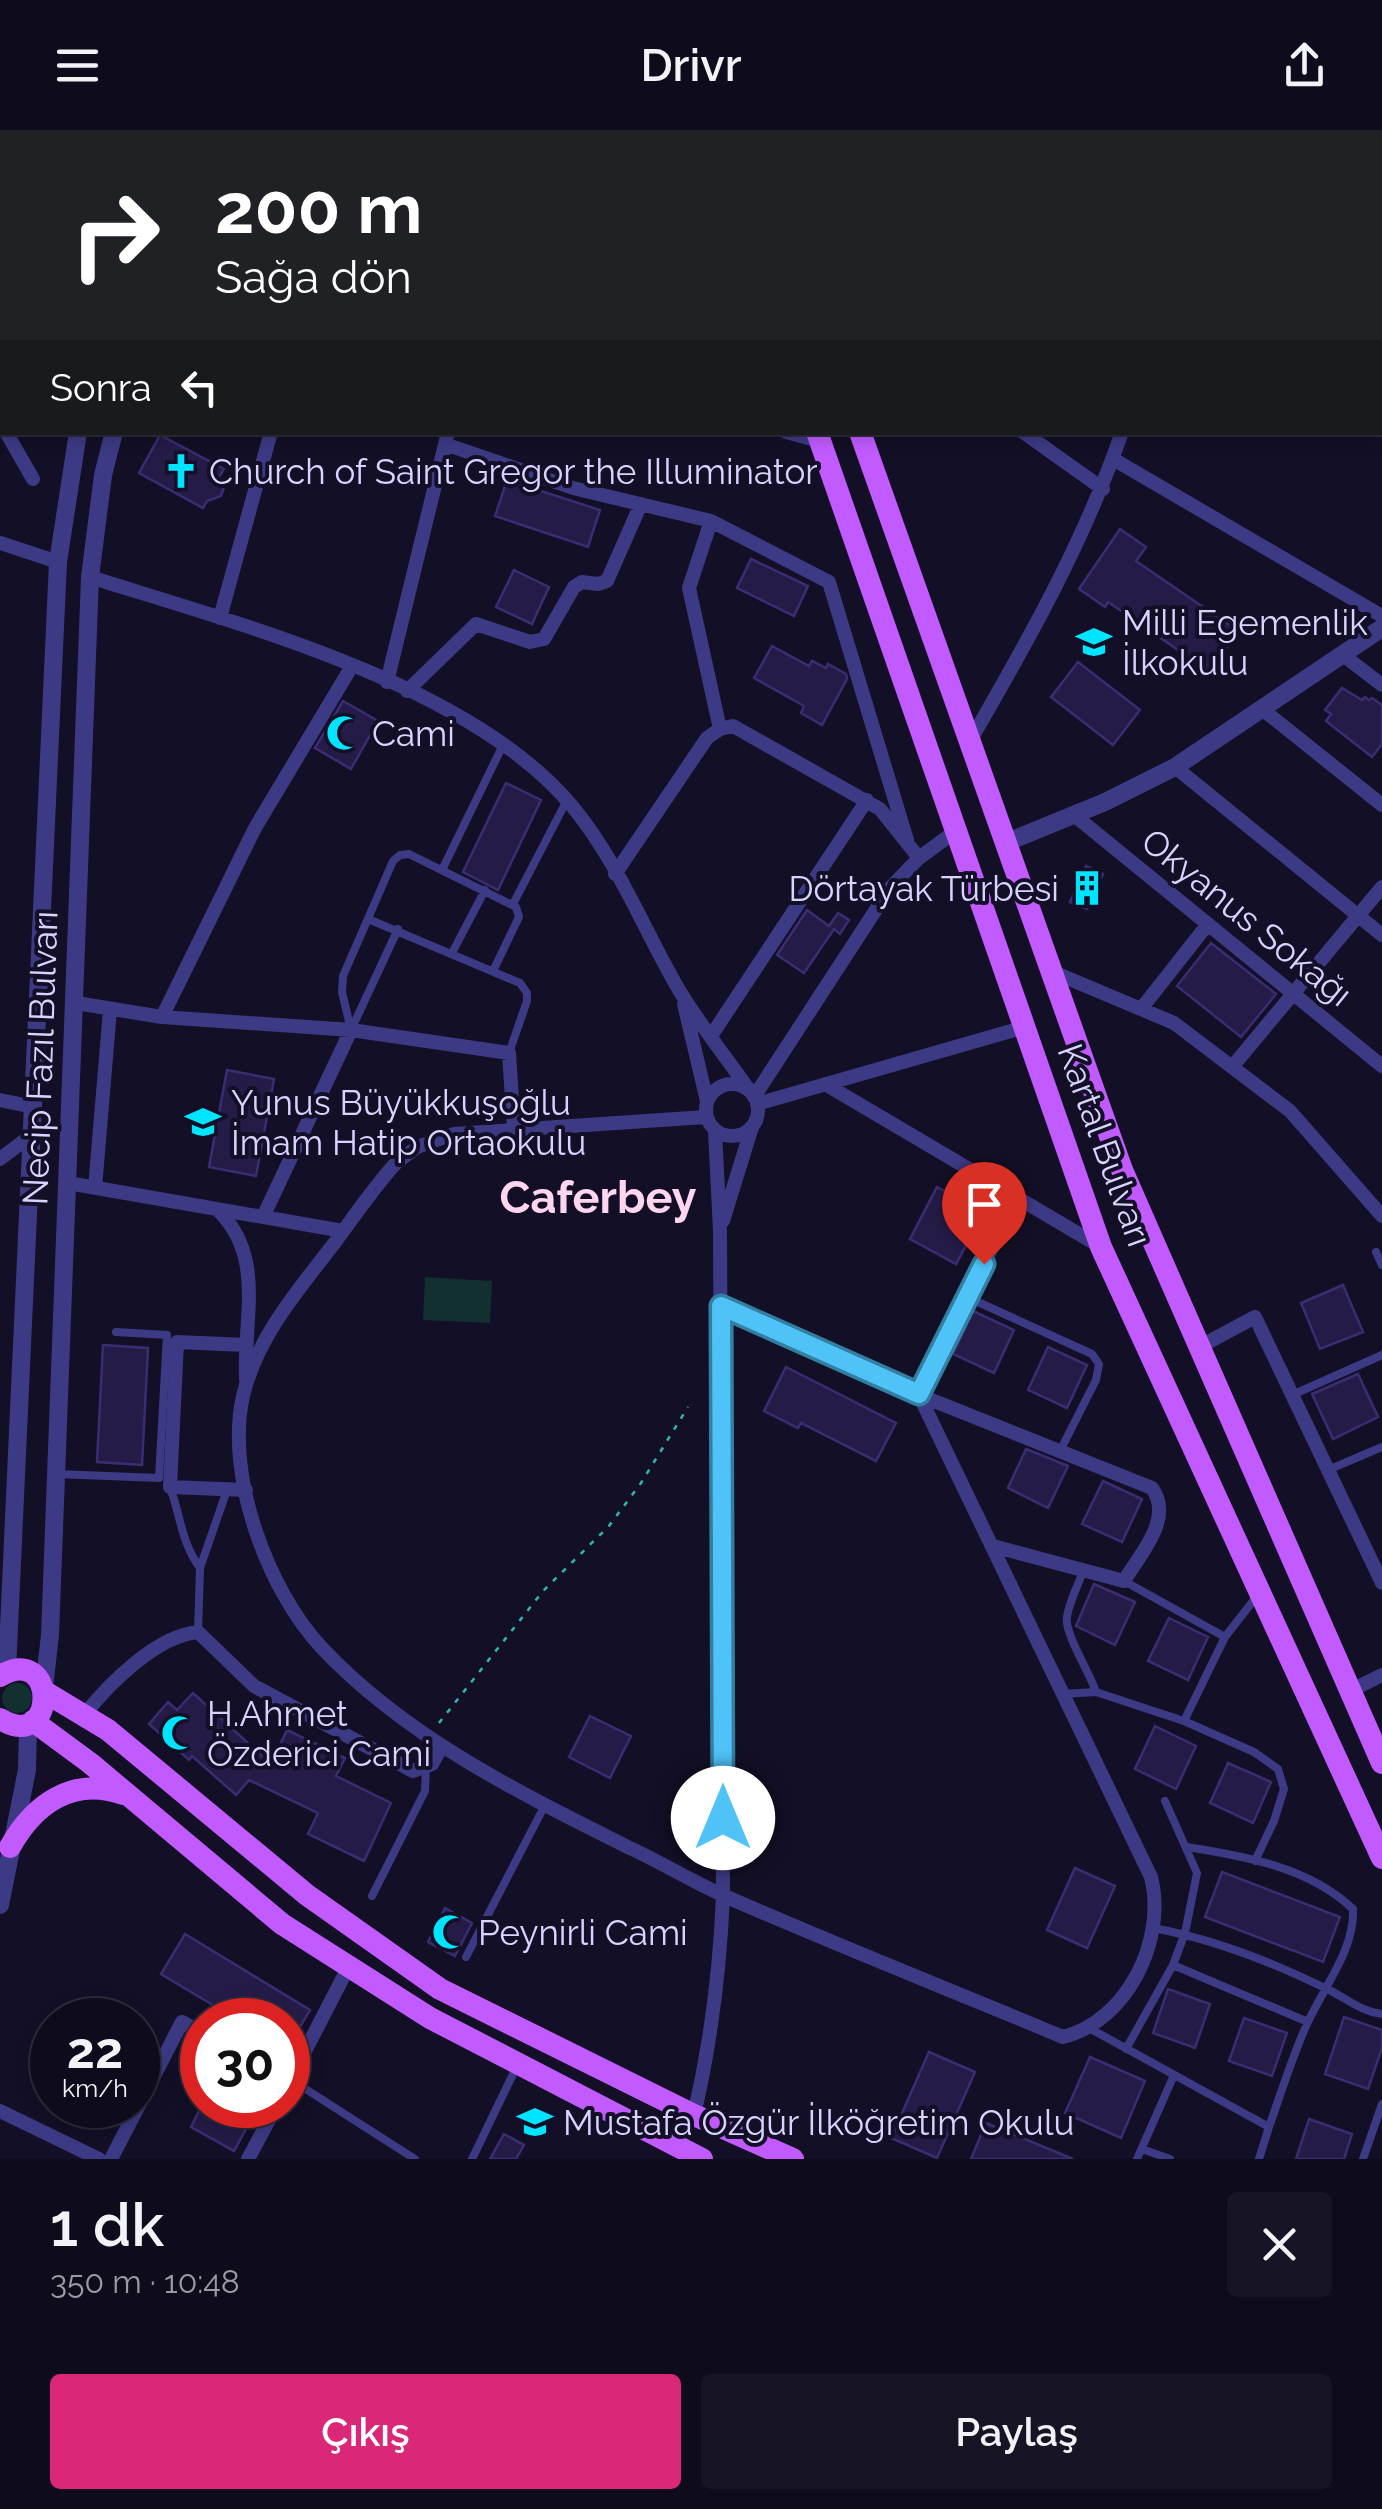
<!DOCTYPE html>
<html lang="tr">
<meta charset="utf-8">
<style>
:root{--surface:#0e0b1c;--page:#171425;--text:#f1f3f6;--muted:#9b9ba3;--line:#2e2b3b;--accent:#db2777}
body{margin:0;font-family:Raleway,sans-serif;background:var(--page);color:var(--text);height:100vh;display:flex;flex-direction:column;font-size:38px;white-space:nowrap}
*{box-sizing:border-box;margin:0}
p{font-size:32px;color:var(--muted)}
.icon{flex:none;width:55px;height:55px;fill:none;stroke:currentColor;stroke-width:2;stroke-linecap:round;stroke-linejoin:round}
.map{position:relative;height:2029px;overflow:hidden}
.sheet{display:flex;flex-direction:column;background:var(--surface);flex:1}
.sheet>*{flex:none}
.top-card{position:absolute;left:0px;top:0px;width:1382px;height:305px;box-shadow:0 5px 15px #0003,0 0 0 2px var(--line);background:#202124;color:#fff;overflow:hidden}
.speed{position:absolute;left:30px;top:1868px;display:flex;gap:20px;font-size:50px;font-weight:700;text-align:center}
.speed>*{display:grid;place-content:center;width:130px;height:130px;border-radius:50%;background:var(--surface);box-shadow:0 5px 15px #0003,0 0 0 2px var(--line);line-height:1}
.speed small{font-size:25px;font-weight:400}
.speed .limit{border:15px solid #d22;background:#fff;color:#111}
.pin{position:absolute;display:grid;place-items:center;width:85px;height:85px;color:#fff;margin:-102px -42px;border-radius:50% 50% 50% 0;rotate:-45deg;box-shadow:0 0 10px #0007}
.pin .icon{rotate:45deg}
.me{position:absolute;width:110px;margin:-55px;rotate:0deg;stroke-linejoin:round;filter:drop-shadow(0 0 8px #0008)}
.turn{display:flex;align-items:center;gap:35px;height:210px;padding:0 50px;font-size:45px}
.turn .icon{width:130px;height:130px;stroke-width:2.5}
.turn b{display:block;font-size:70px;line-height:85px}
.then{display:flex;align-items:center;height:95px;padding:0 50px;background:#0003;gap:20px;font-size:38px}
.round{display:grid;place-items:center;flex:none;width:105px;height:105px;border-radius:10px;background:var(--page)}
.head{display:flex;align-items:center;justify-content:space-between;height:170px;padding:0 50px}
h1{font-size:60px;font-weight:600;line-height:75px}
.button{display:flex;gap:20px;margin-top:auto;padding:20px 50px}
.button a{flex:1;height:115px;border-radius:10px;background:var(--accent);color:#fff;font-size:40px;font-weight:600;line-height:115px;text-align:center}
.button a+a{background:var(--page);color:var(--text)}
header{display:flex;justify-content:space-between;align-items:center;height:130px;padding:0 50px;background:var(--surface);font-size:45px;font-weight:600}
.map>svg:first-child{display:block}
.green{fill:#12302f}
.building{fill:#241b47;stroke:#3b2d73;stroke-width:2.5}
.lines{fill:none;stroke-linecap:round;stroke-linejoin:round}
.path{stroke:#2fb8b0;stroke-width:2.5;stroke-dasharray:5 8;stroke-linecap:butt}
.service{stroke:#3d3a85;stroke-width:8}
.minor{stroke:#3d3a85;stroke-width:14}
.tertiary{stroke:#3d3a85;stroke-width:18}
.primary{stroke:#c25bff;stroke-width:22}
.route-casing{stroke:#337fa1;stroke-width:25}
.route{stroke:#4fc3f7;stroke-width:18}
.labels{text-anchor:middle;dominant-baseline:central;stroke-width:8;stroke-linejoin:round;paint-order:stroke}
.poi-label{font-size:35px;fill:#d9d4ff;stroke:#130f26;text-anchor:start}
.street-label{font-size:35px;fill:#d9d4ff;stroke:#130f26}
.district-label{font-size:45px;font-weight:bold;fill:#ffd6f0;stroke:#130f26}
</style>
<header><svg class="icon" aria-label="menu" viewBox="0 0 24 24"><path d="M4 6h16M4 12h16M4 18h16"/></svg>Drivr<svg class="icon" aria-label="share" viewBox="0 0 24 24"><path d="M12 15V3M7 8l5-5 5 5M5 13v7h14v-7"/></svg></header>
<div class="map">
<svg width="1382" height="2029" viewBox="0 0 1382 2029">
<rect width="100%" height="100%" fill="#130f26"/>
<path class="green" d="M425,1147l67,4 -2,42 -67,-3z
M2 1568a15 15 0 1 1 30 0a15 15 0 1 1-30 0Z"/>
<path class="building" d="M160,305l64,34 -5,8 5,10 -3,9 -14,5 -4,7 -64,-35z
M507,350l93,30 -12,37 -93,-31z
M1120,399l26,18 -10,14 102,70 -28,41 -102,-70 -3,5 -26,-18z
M751,429l57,27 -14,30 -57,-28z
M514,440l35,17 -17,37 -36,-17z
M772,516l37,20 3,-5 14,7 2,-4 18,10 1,5 -25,46 -21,-12 3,-7 -50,-28z
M1078,532l62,48 -27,35 -62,-48z
M1342,558l20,12 3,-3 4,3 3,-2 10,7v39l-10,13 -46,-36 5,-7 -6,-4z
M343,571l35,20 -27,48 -36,-21z
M506,653l35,17 -43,90 -35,-18z
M1086,736l17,8 -16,35 -17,-7z
M807,780l22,16 9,-13 11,7 -9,14 -6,-5 -30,44 -27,-18z
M1211,813l65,51 -35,43 -64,-51z
M227,940l47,9 -18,97 -47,-9z
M937,1057l47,25 -28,52 -46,-25z
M1343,1155l20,47 -43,17 -19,-46z
M973,1181l41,19 -20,43 -41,-19z
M103,1215l45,3 -6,117 -45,-3z
M1048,1217l39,18 -20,43 -39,-18z
M786,1237l110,56 -20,38 -75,-38 -3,5 -34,-17z
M1358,1244l20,43 -45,22 -21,-45z
M1026,1319l42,17 -20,42 -40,-20z
M1103,1351l39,18 -20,43 -40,-18z
M1094,1454l41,18 -20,43 -39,-19z
M1169,1488l39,19 -20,43 -40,-19z
M193,1563l78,71 16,-34 58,28 -9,18 55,27 -27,58 -56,-27 10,-21 -69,-33 -13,15 -44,-39 -3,4 -40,-36 19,-22 9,8z
M590,1586l41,20 -21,42 -41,-21z
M1155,1596l41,20 -20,43 -41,-20z
M1228,1633l43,19 -18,41 -43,-20z
M1075,1738l40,18 -28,62 -40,-18z
M1222,1742l118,45 -17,45 -118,-45z
M445,1778l27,15 -17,33 -27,-14z
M185,1804l125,76 -22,37v-27h-50l-77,-46z
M1168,1859l42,15 -15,44 -42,-15z
M1344,1887l38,13v18l-14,41 -43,-15z
M1244,1888l43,15 -15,43 -43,-15z
M929,1922l46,20 -38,86 -46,-20z
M1090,1927l55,24 -24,57 -56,-25z
M202,1975h57l-25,46 -43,-24z
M1309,1989l43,15 -8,25h-48z
M986,1993l87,36h-102z
M504,2004l20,11 -8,14h-26z"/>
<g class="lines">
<path class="path" d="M439,1593l104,-132 66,-65 32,-43 47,-76"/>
<path class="service" d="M442,740l61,-125
M513,774l53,-102
M368,789l152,64 7,10v8l-18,52
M452,823l33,-63
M351,900l-9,-38 1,-16 50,-115 7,-6 9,-1 107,53 3,10 -26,54
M351,900l47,-101
M1376,1122l6,13
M967,1167l125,57 7,10 -3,16 -36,71
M1292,1265l90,-40
M1328,1340l54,-23
M56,1344l103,4 8,-143 -51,-3
M170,1357c11,30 11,55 30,81
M1083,1441c-5,15 -14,31 -16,46 -3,16 23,56 29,75
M1124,1451l101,56
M198,1502l2,-64 27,-78
M1063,1564l33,-2 88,29 70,31 24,17 6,20 -10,32 -19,40
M1184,1591l41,-84 32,-41
M1187,1717c57,9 122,20 166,62 2,41 -30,79 -46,115 -15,33 -26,69 -38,103
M372,1766l53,-105 1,-23
M1153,1798c60,11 117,33 172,60 20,9 34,23 57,26
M466,1827l79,-152
M1173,1835l135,57
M1089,1898l180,99 -10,32
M1126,1919l47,-84 12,-32 12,-60 -32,-72
M290,1949l125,80
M1142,2019l28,10
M472,2029l44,-91
M1137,2029l37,-84
M1363,2029l19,-55"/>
<path class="minor" d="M369,2l1,-2
M586,2l2,-2
M956,2l1,-2
M1151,2l1,-2
M1252,2l1,-2
M1380,151l2,1
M6,302l27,47
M786,302l33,9
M1023,302l80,57
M445,314l128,44 138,33 118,61 78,258
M1113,329l269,157
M711,391l-22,67 31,141
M0,413l58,19
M90,447c149,47 380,107 482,229 45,54 72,124 107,184 21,35 47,67 70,100
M220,488l51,-186
M1343,525l39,30
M387,552l61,-250
M407,561l69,-67 54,18 14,-3 30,-52 8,-5 16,2 9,-3 34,-77
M1262,579l120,96
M970,611c58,-100 114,-199 152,-309
M1175,637l207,168
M1074,685l308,251
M615,744l92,-136 13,-9 13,-3 147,83 39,49
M1053,842l121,51 116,88 92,105
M76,873l86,14 189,13 158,23 5,76
M684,874l23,97
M1141,879l67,-85
M162,887l93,-189 97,-162
M711,906l156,-236
M1232,937l150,-180
M706 980a26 26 0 1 1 52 0a26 26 0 1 1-52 0Z
M825,954l276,163
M754,967l136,-209 29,-30 38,-28
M0,970l34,7
M757,974l268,-77
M706,987l-252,17 -37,13 -21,16c-22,24 -41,52 -60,78 -36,47 -79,95 -93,155 -18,79 25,195 79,252 86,91 200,146 310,201 32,15 63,34 95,48 111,49 224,93 336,140 64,-16 104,-97 88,-160l-232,-482 -198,-89
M0,1029l33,-25
M68,1053l275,48
M95,1058l15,-178
M218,1080c48,48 25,108 28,169
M263,1087l88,-187
M723,1091l29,-94
M246,1215l-69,-3 -7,145 76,3
M1201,1216l54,-29 127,266
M993,1416l131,35c16,-27 50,-62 28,-93l-233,-93 98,-198
M1348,1562l34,-17
M84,1585c25,-31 72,-79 114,-83l56,54 159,85 19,-7 10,-18
M288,1954l61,-118
M0,1981l99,48
M694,1985c17,-73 26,-145 29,-220l-3,-664 -5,-100
M111,2029l71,-137 20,11
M248,2029l29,-54"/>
<path class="tertiary" d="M170,2l1,-2
M210,2l1,-2
M1005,713l100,-41 70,-35 207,-139
M7,1541l51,-1109 20,-130
M44,1558l6,-53 40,-1058 13,-102 11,-43
M0,1775l27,-135 1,-46"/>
<path class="primary" d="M609,0l5,2
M775,0l1,2
M875,0l14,2
M693,2l1,-2
M1380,65h2
M1380,93h2
M817,302l284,815 281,611
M860,302l262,738 260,593
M0,1546c58,-34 58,78 0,43
M45,1562l63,38 199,165 133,94 254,126 99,44
M33,1591l57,42 192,161 148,94 272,141
M10,1717c24,-43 63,-71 113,-53"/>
</g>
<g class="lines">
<defs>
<path id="route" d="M723,1688l-2,-512 198,88 65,-130"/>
</defs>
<use href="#route" class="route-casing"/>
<use href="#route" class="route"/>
</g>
<defs>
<symbol id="church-bare" viewBox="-9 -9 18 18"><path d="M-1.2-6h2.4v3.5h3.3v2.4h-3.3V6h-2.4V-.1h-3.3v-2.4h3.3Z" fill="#00e5ff" stroke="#130f26" stroke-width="2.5" paint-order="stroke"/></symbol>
<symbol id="school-bare" viewBox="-9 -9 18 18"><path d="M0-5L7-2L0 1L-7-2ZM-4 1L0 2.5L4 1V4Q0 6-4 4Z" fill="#00e5ff" stroke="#130f26" stroke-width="2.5" paint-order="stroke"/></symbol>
<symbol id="mosque-bare" viewBox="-9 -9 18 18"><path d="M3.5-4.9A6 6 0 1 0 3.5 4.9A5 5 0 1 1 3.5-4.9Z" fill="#00e5ff" stroke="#130f26" stroke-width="2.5" paint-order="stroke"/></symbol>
<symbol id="building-bare" viewBox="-9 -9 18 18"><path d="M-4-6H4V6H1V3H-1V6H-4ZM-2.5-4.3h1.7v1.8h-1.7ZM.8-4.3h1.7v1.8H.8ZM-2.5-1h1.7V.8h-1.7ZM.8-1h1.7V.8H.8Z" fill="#00e5ff" stroke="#130f26" stroke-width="2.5" paint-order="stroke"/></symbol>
</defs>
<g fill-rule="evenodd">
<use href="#church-bare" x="156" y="316" width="50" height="50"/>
<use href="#school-bare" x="1069" y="487" width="50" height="50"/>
<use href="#mosque-bare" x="319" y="578" width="50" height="50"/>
<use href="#building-bare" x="1062" y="733" width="50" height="50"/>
<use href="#school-bare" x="178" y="967" width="50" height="50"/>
<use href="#mosque-bare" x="154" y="1578" width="50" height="50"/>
<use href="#mosque-bare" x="425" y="1777" width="50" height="50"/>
<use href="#school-bare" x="510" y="1967" width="50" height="50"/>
</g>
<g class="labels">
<g class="poi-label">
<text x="209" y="341">Church of Saint Gregor the Illuminator</text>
<text x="1122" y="492">Milli Egemenlik<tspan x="1122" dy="40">İlkokulu</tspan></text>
<text x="372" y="603">Cami</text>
<text x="1059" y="758" text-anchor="end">Dörtayak Türbesi</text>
<text x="231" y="972">Yunus Büyükkuşoğlu<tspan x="231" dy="40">İmam Hatip Ortaokulu</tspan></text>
<text x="207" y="1583">H.Ahmet<tspan x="207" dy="40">Özderici Cami</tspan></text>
<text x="478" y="1802">Peynirli Cami</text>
<text x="563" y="1992">Mustafa Özgür İlköğretim Okulu</text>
</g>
<g class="street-label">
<text transform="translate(1247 787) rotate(39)">Okyanus Sokağı</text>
<text transform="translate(40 928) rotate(-88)">Necip Fazıl Bulvarı</text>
<text transform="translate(1105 1015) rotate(70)">Kartal Bulvarı</text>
</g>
<g class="district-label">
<text x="598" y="1067">Caferbey</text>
</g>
</g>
</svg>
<div class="speed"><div>22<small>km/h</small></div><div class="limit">30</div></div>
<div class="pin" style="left:984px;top:1134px;background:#d93025"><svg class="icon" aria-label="arrive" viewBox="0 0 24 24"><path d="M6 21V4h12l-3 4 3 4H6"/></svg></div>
<svg class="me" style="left:723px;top:1688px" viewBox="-20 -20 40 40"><circle r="19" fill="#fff"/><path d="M0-13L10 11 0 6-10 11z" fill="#4fc3f7"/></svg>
<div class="top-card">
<div class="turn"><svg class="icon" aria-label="right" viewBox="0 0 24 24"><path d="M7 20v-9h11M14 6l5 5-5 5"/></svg><div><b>200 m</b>Sağa dön</div></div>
<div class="then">Sonra<svg class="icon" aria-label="left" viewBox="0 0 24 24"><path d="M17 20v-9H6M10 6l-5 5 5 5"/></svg></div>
</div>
</div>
<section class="sheet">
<div class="head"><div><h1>1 dk</h1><p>350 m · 10:48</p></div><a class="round"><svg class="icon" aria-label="close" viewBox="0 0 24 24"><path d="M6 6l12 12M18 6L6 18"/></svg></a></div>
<div class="button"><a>Çıkış</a><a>Paylaş</a></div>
</section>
